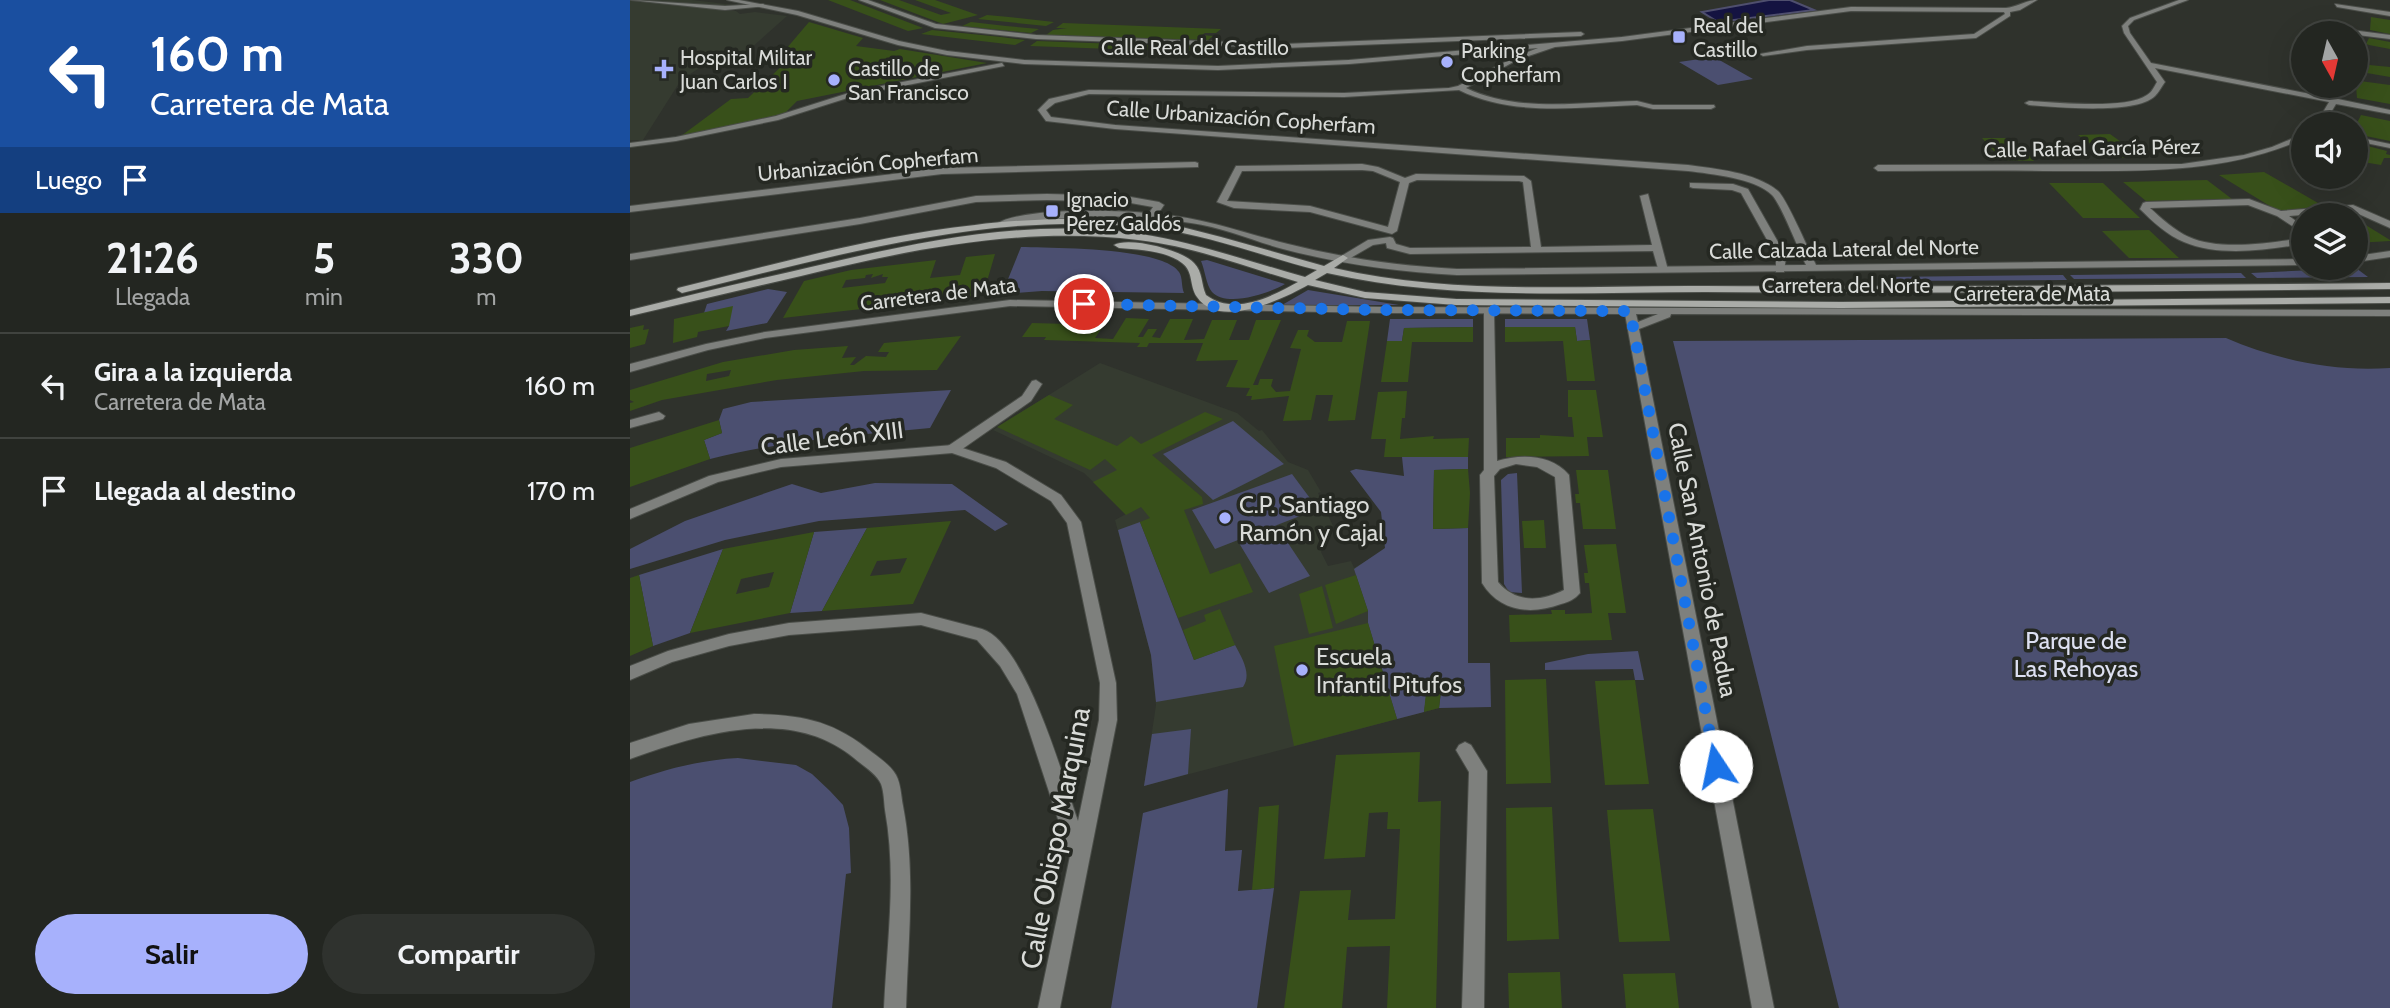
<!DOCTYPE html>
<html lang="es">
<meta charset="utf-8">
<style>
:root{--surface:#232621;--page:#2f322e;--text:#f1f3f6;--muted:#a3a5a5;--line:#40433f;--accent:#a7b1fc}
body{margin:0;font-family:Cabin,sans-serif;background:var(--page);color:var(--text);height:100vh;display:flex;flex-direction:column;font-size:26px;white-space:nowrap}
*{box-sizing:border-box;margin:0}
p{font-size:23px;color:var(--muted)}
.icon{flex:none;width:38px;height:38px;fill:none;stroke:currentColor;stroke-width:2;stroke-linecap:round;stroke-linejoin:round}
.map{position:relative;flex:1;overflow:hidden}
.side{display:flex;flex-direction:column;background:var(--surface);width:630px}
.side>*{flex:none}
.banner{background:#1a4fa0;color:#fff;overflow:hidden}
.needle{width:46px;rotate:172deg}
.tools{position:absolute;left:1661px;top:21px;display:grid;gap:14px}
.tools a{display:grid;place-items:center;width:77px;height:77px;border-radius:50%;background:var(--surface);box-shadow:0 7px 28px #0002,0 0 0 2px var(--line);font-size:35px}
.pin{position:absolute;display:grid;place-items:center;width:60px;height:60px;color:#fff;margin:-30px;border:4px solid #fff;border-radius:50%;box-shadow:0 2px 7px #0007}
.me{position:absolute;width:77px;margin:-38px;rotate:349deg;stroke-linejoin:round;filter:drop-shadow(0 0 5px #0008)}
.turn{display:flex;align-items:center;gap:24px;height:147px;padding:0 35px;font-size:32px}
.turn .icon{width:91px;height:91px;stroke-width:2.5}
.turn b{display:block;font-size:49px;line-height:60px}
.then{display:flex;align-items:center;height:66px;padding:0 35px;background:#0003;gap:14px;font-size:26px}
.eta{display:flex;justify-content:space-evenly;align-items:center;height:119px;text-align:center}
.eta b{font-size:42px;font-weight:700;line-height:49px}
.primary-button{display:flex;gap:14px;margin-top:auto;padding:14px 35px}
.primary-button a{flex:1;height:80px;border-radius:42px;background:var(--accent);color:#111;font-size:28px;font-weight:700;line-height:80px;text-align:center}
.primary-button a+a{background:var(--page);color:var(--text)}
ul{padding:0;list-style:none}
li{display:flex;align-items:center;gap:21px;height:105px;padding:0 35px;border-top:2px solid var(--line)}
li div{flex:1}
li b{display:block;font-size:26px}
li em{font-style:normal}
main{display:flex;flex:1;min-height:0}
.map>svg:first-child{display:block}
.built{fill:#353b30}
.green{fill:#4b4f70}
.water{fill:#141341;stroke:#4f4f6e;stroke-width:2}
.building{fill:#38501a;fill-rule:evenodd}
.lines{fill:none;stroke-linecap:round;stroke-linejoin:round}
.lane-casing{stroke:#4a4d48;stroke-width:2}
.street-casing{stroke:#4a4d48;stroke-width:2}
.secondary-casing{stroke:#4a4d48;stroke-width:2}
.lane{fill:#7e807d;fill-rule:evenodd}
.street{fill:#7e807d;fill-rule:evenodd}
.secondary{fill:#aaaca8;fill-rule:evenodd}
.route{stroke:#1a73e8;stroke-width:12;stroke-dasharray:0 21.6}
.poi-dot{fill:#a7b1fc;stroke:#252822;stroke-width:2.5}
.labels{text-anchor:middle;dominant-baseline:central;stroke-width:7;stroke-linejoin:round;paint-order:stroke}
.far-poi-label{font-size:21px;fill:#d9dbd8;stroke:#252822;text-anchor:start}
.far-street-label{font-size:21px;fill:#d9dbd8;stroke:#252822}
.street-label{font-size:24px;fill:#d9dbd8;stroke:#252822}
.poi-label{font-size:24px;fill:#d9dbd8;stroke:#252822;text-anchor:start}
.park-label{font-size:24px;fill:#dde0f1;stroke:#252822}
.near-street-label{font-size:28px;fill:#d9dbd8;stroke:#252822}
</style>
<main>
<section class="side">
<div class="banner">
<div class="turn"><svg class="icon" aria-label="left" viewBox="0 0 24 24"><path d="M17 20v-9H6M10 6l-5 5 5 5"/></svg><div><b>160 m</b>Carretera de Mata</div></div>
<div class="then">Luego<svg class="icon" aria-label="arrive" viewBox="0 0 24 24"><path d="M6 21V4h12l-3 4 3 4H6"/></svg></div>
</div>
<div class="eta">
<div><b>21:26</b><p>Llegada</p></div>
<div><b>5</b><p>min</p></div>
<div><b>330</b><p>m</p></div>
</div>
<ul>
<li><svg class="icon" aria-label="left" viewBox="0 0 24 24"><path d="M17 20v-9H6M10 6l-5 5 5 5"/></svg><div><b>Gira a la izquierda</b><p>Carretera de Mata</p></div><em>160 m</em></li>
<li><svg class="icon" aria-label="arrive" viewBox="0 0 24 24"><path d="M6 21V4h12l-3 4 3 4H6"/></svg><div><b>Llegada al destino</b></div><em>170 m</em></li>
</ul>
<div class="primary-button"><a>Salir</a><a>Compartir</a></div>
</section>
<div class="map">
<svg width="1760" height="1008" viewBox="0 0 1760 1008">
<rect width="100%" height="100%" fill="#2f322c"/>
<path class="built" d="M0,0h62l42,5 -11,5 13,1 4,3 15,-2 32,4 -38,34 -33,7 -35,23 -38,60h-13z
M470,363l137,50 22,18 3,-1 26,32 20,8 13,22 -3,1 15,33 -12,26 7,14 23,-5 3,7 25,-15 63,129 -3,26 -295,78 12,-81 -5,-50 -36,-135 11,-6 -42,-41 -91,-43z"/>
<path class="green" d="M1084,57l39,22 -35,6 -39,-23z
M391,247c31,1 141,0 158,25 4,6 2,14 5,21l-142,-2 -40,3z
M577,260l78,24c-15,9 -58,24 -73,8 -6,-7 -7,-22 -11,-31z
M1726,268l12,9 -111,1 -6,-5z
M1611,273l5,5 -172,1 -4,-4z
M1433,275l4,5 -179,1 -2,-4z
M138,289l19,3 -20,31 -41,8 3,-5 -25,-13 3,-9z
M678,290l91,15h-117z
M760,319h83v8l-69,1 -2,13h-15z
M875,319h82l3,21 -13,1 -2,-14h-70z
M1596,338c51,22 108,34 164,30v640h-551l-166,-667z
M321,390l-21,38c-74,7 -149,13 -220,31l-6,-19 18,-7 -3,-13 4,-11 28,-7z
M603,421l51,43 -71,36 -50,-46z
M772,457h66v12l-34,1 -1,59 35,-1v135h22l1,44 -52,1 3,-25h-14l-4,29 -27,7 -29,-96v-12l-14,-42 31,-21 -4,-36 -31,-41 6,-2 48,7z
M887,473l5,120 -13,-1 -5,-8 -3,-104 7,-6z
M662,474l26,35 -103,40 -23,-39z
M245,483l77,1 56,40 -13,7 -30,-21 -146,11 -94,19 -95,29v-20l55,-28 107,-37 29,9z
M510,522l54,138 41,-15c7,13 17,29 8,42l-87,15 -5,-47 -33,-125z
M237,528l-45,83 -32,2 24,-81z
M648,528l32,48 -41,17 -30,-50z
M93,549l-33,84 -37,13 -14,-71z
M1008,651l6,29h-9l-2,-11 -88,1v-7l43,-9z
M561,729l-3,45 -44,12 8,-52z
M108,758l58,7 16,9 18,17 13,14 6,23 2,45 -5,1 -14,134h-202v-226c36,-13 70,-22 108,-24z
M598,789l-3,62 17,-1 -4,41 36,-3 -17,120h-146l32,-195z"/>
<path class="water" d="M1139,0h21l24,10 -96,12 -16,-10z"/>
<path class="building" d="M198,0h22l73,28 -15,3z
M250,0h19l42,15 10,-2 -36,-13h20l43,15 -35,9z
M357,15l22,2 45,5 -8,4 -68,-7z
M1741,17l19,3v14l-20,-4z
M179,22l54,16 -7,8 38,5 6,-2 87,14 -190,38 -13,13 -103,22 50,-37 17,-1 39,-37 -1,-12z
M341,22l35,4 33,3 -8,4 -69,-7z
M433,23l104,4 54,2 -5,4h-11l-3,2 11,1 -5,4 -162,-5 7,-5 14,-2h-11z
M302,30l69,7 24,3 -10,5 -94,-11z
M1739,38l21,4v7l-21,-4 -3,-1z
M407,41l81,3 82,3 -5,5 -165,-6z
M1729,64l31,3v10l-29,-5 -2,-2z
M1730,81l30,4v19l-33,-6 -1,-12h3z
M1731,115l29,6v20l-34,-7v-9z
M1480,134l32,23 -31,1 -33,-23z
M1352,138h31l21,23 -32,-1z
M1726,143l31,8 -1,3 4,1v3h-6l-3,7 -24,-4z
M1634,172l61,35 -47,4 -59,-36z
M1577,180l25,19 -86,2 -23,-19z
M1419,183h54l37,35h-57z
M1726,219l34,21v1l-34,2z
M1519,230l30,28h-50l-27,-27z
M365,254l-12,41 -200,23 21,-37 47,-11 85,-10 -6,18 30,-3 6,-18zM243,274l-2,4 12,-4 -1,3h6l-3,6 -43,5 4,-8 19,-2 1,-3z
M103,306l-4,20 -31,6 -1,5 -24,6 1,-24z
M496,318l23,1 -11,18h5l5,-8h9l-5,8 8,1 10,-19h23l-9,21 20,-1 8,-19h25l-8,20h20l7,-20h25l-28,65h5l2,-6h13l-2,7 5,6 14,-1 11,-42 -11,-1 8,-18h11l-2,6 8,6h27l5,-21h23l-15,99 -27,1 5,-26h-17l-5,25 -28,1 6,-25 -38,4 1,-4h-6l4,-8 -24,-1 12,-27 -42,1 7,-18h-54l-2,4h-10l3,-4 -96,-3 2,-3h-24l10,-14 72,2 -9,13 18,1z
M14,325l-1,5 6,-1 -4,15 -15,4v-20z
M843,327v15h-61l-4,40h-27l6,-41h15l2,-13z
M875,327h70l2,14 13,-1 5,41h-28l-4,-40 -58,1z
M331,336l-24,34 -73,1 -87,9 -115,20 -32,11v-8l4,-1 -4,-2v-10l93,-28 71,-12 54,-4 -6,12 14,-1 -6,8h4l12,-9 20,1 3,-5h-11l6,-9zM101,370l-2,6 -23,5 1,-7z
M938,390h28l7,47h-16l2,19 -83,1v-19h34v-3l34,2 -2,-20h-4z
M777,391l-2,27h-3l-2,21 34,-3 -1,3 36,-1 -1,19h-84l2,-18h-15l7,-47z
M419,395l24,10 -19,14 63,27 14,-10 10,8 64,-32 18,7 -71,36 50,42 1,7 -19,6 26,64 30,-11 13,29 -75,26 -38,-96 10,-4 -9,-11 -15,8 -33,-33 24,-12 -12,-11 -15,11 -93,-43z
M89,420l3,13 -18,7 6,19 -80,28v-39z
M838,469l2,24 -2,35 -35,1 1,-59z
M946,470h32l8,59h-33l-3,-26h-4l-1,-9h4z
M914,520l2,28h-22l-2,-27z
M321,521l-38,83 -91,7 45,-83zM277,558l-7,15 -30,3 7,-15z
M184,532l-24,81 -100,20 33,-84zM144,572l-5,15 -33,7 5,-15z
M986,544l10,69h-18l4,27 -102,2 -1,-27 43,-1 -1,-4h14v4l27,-1 -3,-30h-4l-1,-10h4l-4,-28z
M9,575l14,71 -23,10v-78z
M726,575l12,36 -32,13 -11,-39z
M692,586l11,42 -24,6 -10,-40z
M590,609l15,36 -41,15 -11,-30 23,-9 -2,-6z
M738,623l29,96 -103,27 -20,-100z
M916,679l5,104 -45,1 -1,-104z
M1005,680l14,104 -44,1 -10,-104z
M812,682l-3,26 -15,4 3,-29z
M790,752l-2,50 23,-1 -5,207h-49l3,-62 -43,1 -5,61h-58l16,-117 51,-1 -3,30 47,-1 5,-90h-13l1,-17 -19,1 -4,44 -41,2 12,-104z
M649,805l-5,83 -22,2 7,-83z
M922,807l7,132 -52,2 -1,-133z
M1023,809l17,132 -51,1 -12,-132z
M930,972l2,36h-53l-1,-35z
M1045,973l4,35h-53l-3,-34z"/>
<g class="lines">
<defs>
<path id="lane" d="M1,0l94,6 38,-2 3,2 -41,4z
M1705,4l55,8v4l-53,-9z
M1726,137l34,7v4l-34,-7z
M732,164l16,3 27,11 11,-4 108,2 7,5 10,66 111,-2 -12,-49 8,-2 20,76 -1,2h-8l-6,-21 -243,3 -23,-6 -1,-5 -13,2 -26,15 -9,-2 30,-18 22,-3 3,1 3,6 14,4 121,-1 -8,-65 -4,-1 -102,-1 -8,3 -12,48 -5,3 -82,-22 -76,-4 -17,-6 19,-36zM732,170l11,1 27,11 -12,45 -78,-21 -83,-5 15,-30z
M1060,183l43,1 15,5 38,67 -2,16h-8v-16l-35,-63 -9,-3 -39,-2 -3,-1z
M859,307l5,3 3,151c24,-7 54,-7 72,14l11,118c-5,6 -11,9 -19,11 -30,11 -61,8 -79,-21l-2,-108 4,-5v-160zM886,464l21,3 18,10 9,113c-24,12 -48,13 -66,-8l-4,-106 6,-7z
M406,380l6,4 -11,17 -73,51h-10l-2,-3 2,-3 74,-50 10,-15z"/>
<path id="street" d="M97,0h12l59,11 101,30 48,10 77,9 194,6 131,-6 273,-23 229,-30 155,1c11,-1 20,-8 31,-8l-17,10 -10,2v4l-34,22 -169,12 -44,6 -3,-2 47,-8 167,-12 31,-20 -1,-2 -153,-1 -229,30 -67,6 -38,13 -51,28c51,25 116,14 171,13l16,4h61l1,2 -4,2h-58l-16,-4c-58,2 -124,12 -178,-15l-115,7 -255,-3 -34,9 -9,7 5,7 64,8 573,40c28,4 67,7 90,26 9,8 31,60 38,74l487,-6v6l-846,10c-59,-3 -116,-11 -174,-26 -30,-8 -60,-22 -92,-26 -63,-10 -127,-9 -190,4l-5,-3c27,-17 120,-14 153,-11l4,-6 -28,-5 -78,-2 -71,2 -116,22 -230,36v-6l230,-36 116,-22 71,-2 78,2 34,6 5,3 -6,9c46,4 86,19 130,30 55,14 112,22 169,25l349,-4c-7,-14 -25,-61 -34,-70 -17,-17 -61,-21 -84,-24l-573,-42 -69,-8 -8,-11 11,-11 40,-9 255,3 105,-5 9,-2 55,-28 25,-10 -189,16 -131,6 -194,-6 -77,-9 -49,-10 -101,-30z
M229,0h9l68,24 100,11 248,9 297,-12 3,2 -3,2 -297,12 -248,-9 -101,-11z
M1549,0h9l-54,20 -6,6 2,7 21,30 180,35 1,-12h8l-2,13 52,11v4l-54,-10 -12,20h-8l13,-22 -174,-34 10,14c-3,4 -6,10 -10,14 -19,19 -99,11 -126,9l-4,-2 4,-2c27,1 96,9 118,-6 5,-3 7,-8 10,-13l-33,-49 -2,-7 8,-8z
M1714,29l46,6v4l-49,-6z
M372,63l2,3 -147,29 -79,25 -102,21 -46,6v-4l46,-6 100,-21 79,-25z
M1673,134v5c-79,35 -163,32 -248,32 -59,-1 -118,0 -177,0l-4,-3 4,-3 304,-1 62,-9 28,-8z
M565,162l3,1v4l-256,7 -312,38v-6l312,-38z
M1619,199l32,12 72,-6 37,16v7l-38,-17 -63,5 14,10v7l-26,-17 -29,-11 -98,3c11,10 25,23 39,29 30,14 82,6 114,1v6c-37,6 -84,13 -119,-2 -16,-6 -32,-21 -44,-33l3,-6 3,-1z
M1760,251v6l-34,5v-6z
M380,300l373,7 1007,3v6l-719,-2 -1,3 -31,12 135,679h-22l-127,-694 -242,-1 -373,-7 -245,32 -57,12 -78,22v-8l76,-20 59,-12zM1006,314h22l-20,8z
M29,412l6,4 -2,3 -33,9v-8z
M323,445l53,17 55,33 20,27 35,161 1,37 -57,288h-22l32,-152 -53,-162 -17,-28 -23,-26 -56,-15 -132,10 -60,11 -57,16 -42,18v-14l38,-15 61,-17 60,-11 132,-10 61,16c44,14 81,149 96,192l21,-101 1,-37 -33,-160 -16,-22 -55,-33 -44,-15 -171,14 -63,15 -88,37v-10l79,-33 72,-17z
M124,714c50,1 80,7 119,39 8,6 18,13 23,22 5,9 5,21 7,31 13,67 5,134 3,202h-22c3,-66 13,-132 1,-198 -1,-8 -1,-18 -4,-26 -4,-10 -19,-19 -27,-26 -64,-53 -154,-24 -224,1v-16l59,-19z
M835,742l6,3 16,26 -3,237h-22l7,-236 -13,-22 3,-5z"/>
<path id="secondary" d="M461,218l83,7 47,12 103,29 19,-11 5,3 -14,10c120,28 248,17 371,18 228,1 457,-1 685,-3v6c-228,2 -457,5 -685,3 -125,0 -255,9 -378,-19l-12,7 50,12 91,7 385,3 549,-5v6l-549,5 -385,-3 -91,-7 -57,-13c-25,14 -89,45 -111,12 -8,-11 -3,-25 -15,-34 -17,-13 -43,-13 -63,-15l-5,-3c14,-9 69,5 80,18 9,9 7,21 12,32 28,21 65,2 92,-13 -52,-15 -106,-36 -160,-42 -115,-14 -226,9 -337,36 -57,13 -114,27 -171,40v-6c60,-15 120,-29 181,-43 106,-25 220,-50 330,-33 56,9 110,28 164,43l12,-7c-55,-14 -108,-35 -165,-42 -159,-19 -317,28 -470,65l-5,-3 1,-2c98,-24 196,-52 297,-63 38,-5 77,-6 116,-7z"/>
</defs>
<use href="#lane" class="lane-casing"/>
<use href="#street" class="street-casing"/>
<use href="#secondary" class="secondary-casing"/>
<use href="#lane" class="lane"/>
<use href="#street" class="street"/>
<use href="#secondary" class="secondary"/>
</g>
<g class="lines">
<path class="route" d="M454,304l299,6 247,1 86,455"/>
</g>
<g class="poi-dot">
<rect x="1042" y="30" width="14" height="14" rx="3.5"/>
<circle cx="817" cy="62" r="7"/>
<path d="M30.5 58.5h7v7h7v7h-7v7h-7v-7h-7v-7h7z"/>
<circle cx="204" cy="80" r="7"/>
<rect x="415" y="204" width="14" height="14" rx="3.5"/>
<circle cx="595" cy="518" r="7"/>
<circle cx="672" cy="670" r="7"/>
</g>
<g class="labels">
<g class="far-poi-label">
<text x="1063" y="25">Real del<tspan x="1063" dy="24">Castillo</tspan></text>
<text x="831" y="50">Parking<tspan x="831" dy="24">Copherfam</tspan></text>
<text x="50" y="57">Hospital Militar<tspan x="50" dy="24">Juan Carlos I</tspan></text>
<text x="218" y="68">Castillo de<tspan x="218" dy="24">San Francisco</tspan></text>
<text x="436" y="199">Ignacio<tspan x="436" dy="24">Pérez Galdós</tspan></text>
</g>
<g class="far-street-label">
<text x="565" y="47">Calle Real del Castillo</text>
<text transform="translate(611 117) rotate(4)">Calle Urbanización Copherfam</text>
<text transform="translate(1462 148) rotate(-1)">Calle Rafael García Pérez</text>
<text transform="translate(238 164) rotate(-5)">Urbanización Copherfam</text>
<text transform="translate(1214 249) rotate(-1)">Calle Calzada Lateral del Norte</text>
<text x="1216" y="285">Carretera del Norte</text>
<text x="1402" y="293">Carretera de Mata</text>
<text transform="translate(308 294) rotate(-7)">Carretera de Mata</text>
</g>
<g class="street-label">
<text transform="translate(202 438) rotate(-7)">Calle León XIII</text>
<text transform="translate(1073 560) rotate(79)">Calle San Antonio de Padua</text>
</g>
<g class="poi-label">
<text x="609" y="504">C.P. Santiago<tspan x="609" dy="28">Ramón y Cajal</tspan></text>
<text x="686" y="656">Escuela<tspan x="686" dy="28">Infantil Pitufos</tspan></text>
</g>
<g class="park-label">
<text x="1446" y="640">Parque de<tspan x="1446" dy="28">Las Rehoyas</tspan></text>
</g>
<g class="near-street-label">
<text transform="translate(425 838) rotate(-79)">Calle Obispo Marquina</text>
</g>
</g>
</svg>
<div class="tools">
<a><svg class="needle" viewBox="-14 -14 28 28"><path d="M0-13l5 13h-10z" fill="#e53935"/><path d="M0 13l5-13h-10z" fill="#a3a5a5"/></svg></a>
<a><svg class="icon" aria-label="sound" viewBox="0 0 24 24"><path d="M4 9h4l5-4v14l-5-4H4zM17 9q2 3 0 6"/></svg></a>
<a><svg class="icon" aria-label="layers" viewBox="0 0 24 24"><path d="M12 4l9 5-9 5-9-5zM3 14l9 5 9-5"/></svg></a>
</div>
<div class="pin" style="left:454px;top:304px;background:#d93025"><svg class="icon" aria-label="arrive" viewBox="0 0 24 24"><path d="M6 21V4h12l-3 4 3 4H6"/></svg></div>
<svg class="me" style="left:1086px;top:766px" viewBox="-20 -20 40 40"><circle r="19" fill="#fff"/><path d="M0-13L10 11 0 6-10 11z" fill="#1a73e8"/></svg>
</div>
</main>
